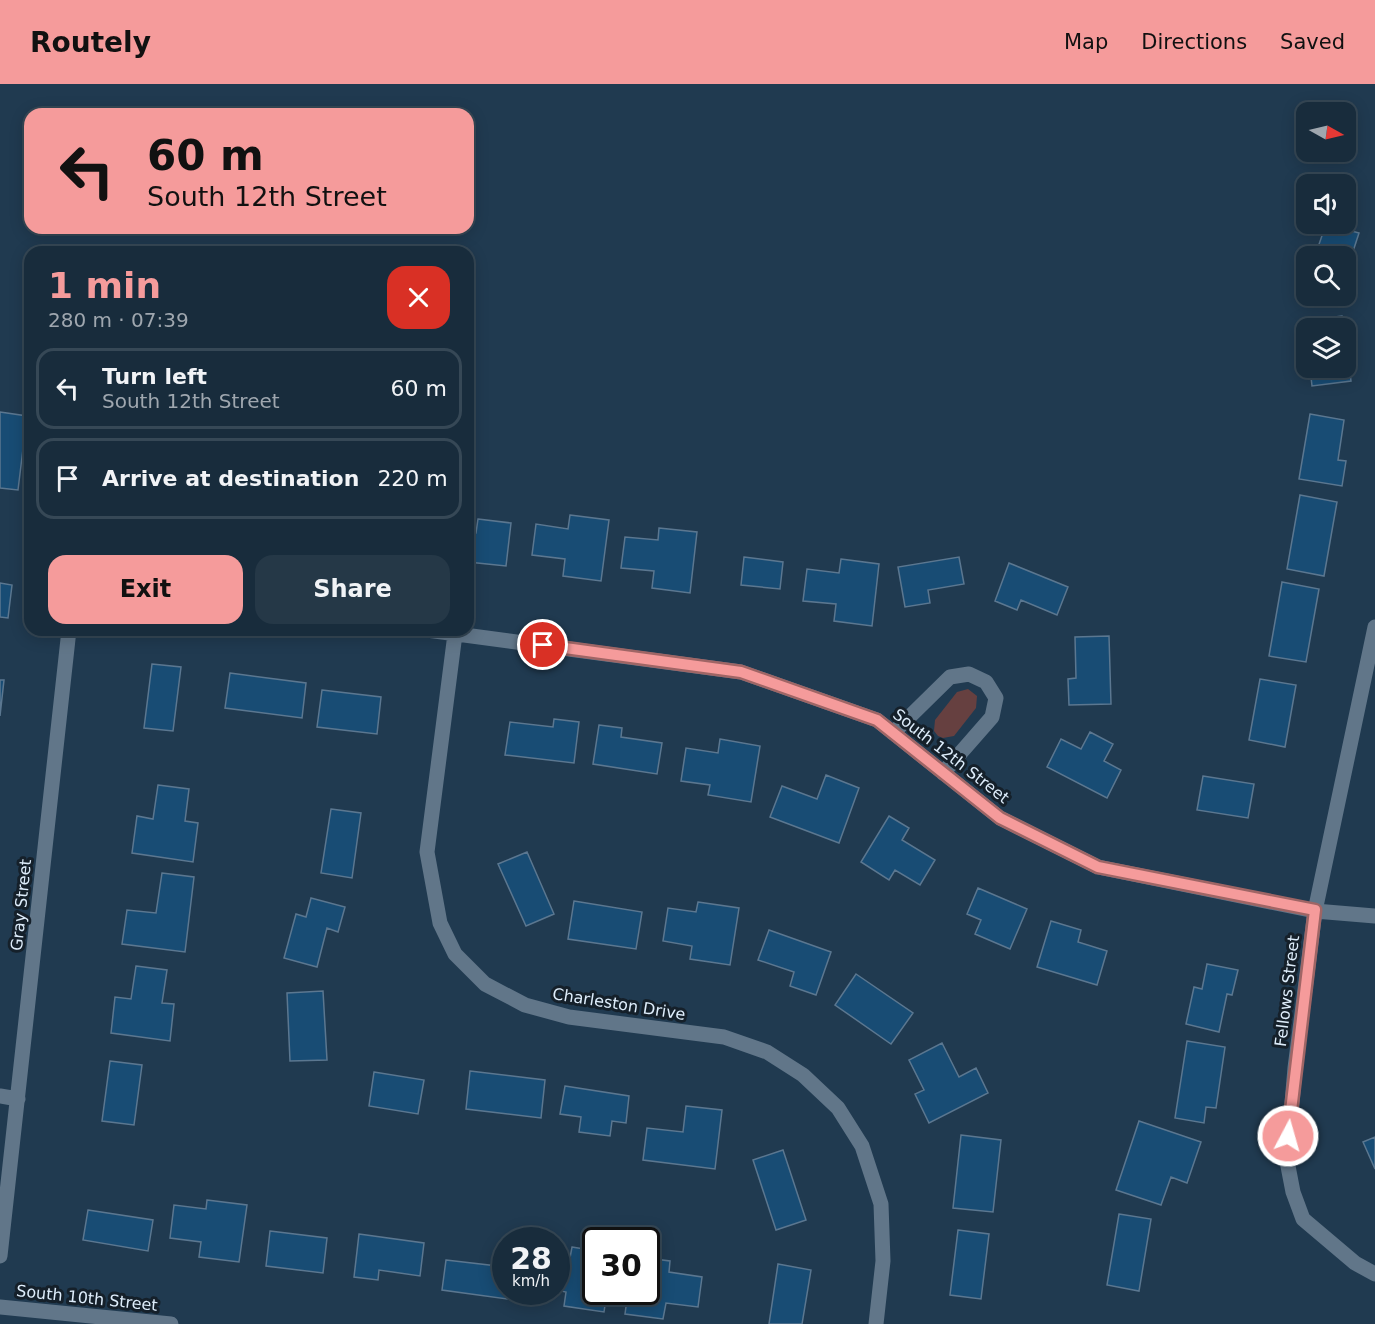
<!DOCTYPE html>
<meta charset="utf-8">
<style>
:root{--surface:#182c3c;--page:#253847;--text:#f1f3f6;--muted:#9fa7af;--line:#364856;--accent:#f59b9b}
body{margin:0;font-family:"DejaVu Sans",sans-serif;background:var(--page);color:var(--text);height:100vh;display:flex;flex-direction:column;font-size:22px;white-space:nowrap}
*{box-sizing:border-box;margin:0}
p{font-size:20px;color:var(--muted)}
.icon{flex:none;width:33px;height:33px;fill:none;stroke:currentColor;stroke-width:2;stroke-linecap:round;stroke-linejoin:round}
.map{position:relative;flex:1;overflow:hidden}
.panel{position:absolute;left:24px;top:162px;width:450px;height:390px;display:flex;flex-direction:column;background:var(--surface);border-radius:18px;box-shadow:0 3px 15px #0003,0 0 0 2px var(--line)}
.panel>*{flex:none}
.top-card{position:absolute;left:24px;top:24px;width:450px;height:126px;border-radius:18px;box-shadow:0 3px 15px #0003,0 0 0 2px var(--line);background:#f59b9b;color:#111;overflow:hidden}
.needle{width:39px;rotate:98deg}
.buttons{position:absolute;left:1296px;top:18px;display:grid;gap:12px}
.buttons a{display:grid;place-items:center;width:60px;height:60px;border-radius:12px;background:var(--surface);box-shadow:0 3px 15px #0003,0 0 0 2px var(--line);font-size:30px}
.speed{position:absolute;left:492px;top:1143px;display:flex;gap:12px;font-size:30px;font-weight:700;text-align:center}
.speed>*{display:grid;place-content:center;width:78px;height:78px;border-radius:50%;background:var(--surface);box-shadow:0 3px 15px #0003,0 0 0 2px var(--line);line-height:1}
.speed small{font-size:15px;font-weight:400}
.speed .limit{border:3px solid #111;border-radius:9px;background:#fff;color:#111}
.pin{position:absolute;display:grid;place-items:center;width:51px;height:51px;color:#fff;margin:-26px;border:3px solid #fff;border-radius:50%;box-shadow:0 2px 6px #0007}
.me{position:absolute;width:66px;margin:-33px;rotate:6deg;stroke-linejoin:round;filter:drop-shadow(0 0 4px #0008)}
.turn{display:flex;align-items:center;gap:21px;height:126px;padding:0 24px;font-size:27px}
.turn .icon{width:78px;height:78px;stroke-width:2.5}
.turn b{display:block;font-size:42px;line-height:51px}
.round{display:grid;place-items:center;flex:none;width:63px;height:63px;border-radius:18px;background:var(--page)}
.overview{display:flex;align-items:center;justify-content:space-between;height:102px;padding:0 24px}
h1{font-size:36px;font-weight:700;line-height:45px;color:var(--accent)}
.cta{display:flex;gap:12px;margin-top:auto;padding:12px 24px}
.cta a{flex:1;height:69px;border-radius:18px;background:var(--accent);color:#111;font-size:24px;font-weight:700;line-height:69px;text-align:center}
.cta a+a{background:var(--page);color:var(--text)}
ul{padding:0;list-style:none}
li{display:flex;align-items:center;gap:18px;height:81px;margin:0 12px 9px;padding:0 12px;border:3px solid var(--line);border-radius:18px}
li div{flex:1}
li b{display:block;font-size:22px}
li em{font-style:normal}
header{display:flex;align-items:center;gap:36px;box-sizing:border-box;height:84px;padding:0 30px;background:var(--accent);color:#111}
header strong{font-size:28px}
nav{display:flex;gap:33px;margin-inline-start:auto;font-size:21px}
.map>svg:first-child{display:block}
.green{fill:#664040}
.building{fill:#184c74;stroke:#5b7790;stroke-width:1.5}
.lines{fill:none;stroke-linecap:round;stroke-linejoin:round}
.street{stroke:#617689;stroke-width:15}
.route-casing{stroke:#9f6565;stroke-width:15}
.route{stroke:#f59b9b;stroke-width:10}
.labels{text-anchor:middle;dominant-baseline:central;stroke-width:6;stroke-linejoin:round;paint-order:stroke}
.street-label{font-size:16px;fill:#deedfb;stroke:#15202a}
</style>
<header>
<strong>Routely</strong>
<nav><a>Map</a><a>Directions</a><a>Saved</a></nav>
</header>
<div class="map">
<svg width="1375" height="1240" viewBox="0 0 1375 1240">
<rect width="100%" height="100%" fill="#203a50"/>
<path class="green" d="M968,605l9,7 -1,12 -22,28 -11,2 -5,-2 -4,-5 1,-11 22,-28z"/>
<path class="building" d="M1326,140l33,9 -13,40 5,2 -5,16v-35h-31z
M1342,232l2,12h-38v18l-3,-25z
M1346,256l5,41 -39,5 -2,-18h36z
M0,328l27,4 -9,74 -18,-2z
M1310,330l34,6 -6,40 8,1 -4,25 -43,-7z
M1300,411l37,7 -13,74 -37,-7z
M570,431l39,5 -8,61 -38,-5 2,-17 -33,-4 4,-31 32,5z
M478,435l33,4 -5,43 -38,-4v-30l8,1z
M659,444l38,4 -7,61 -38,-5 2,-17 -33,-3 4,-31 33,3z
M744,473l39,5 -3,27 -39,-4z
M959,473l5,27 -36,6 2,13 -25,4 -7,-40z
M841,475l38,5 -7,62 -38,-5 2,-17 -33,-3 4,-32 32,4z
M1009,479l59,24 -11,28 -36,-15 -4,10 -22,-9z
M1282,498l37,7 -13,73 -37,-6z
M0,499l12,2 -4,33 -8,-1z
M1109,552l2,68 -42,1 -1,-26 8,-1 -1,-41z
M152,580l29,3 -8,64 -29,-3z
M230,589l76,10 -4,35 -77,-10z
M1260,595l36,6 -11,62 -36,-7z
M0,596h4l-4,36z
M322,606l59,7 -4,37 -60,-7z
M554,635l25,3 -5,41 -69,-8 5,-33 43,5z
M599,641l23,3 -1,9 41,6 -5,31 -64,-10z
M1090,648l23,12 -9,17 17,9 -14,28 -60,-31 14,-28 20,10z
M720,655l40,7 -9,56 -43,-7 2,-10 -29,-4 5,-33 32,5z
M826,691l33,13 -20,55 -69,-26 12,-31 35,13z
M1203,692l51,8 -6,34 -51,-8z
M158,701l31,4 -4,32 13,2 -5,39 -61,-9 5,-37 16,3z
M331,725l30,4 -9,65 -31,-5z
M889,732l20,12 -7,12 33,20 -15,25 -25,-15 -6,10 -28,-18z
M527,768l27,62 -28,12 -28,-62z
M162,789l32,4 -9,75 -63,-8 5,-34 29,3z
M978,804l49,21 -17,40 -35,-15 6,-14 -14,-6z
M311,814l34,9 -7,25 -11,-4 -10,39 -33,-9 12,-44 10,3z
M574,817l68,11 -6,37 -68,-10z
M698,818l41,6 -9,57 -40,-6 2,-13 -29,-5 5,-33 28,4z
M1051,837l30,9 -3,12 29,9 -10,34 -60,-18z
M769,846l62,22 -15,43 -26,-9 4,-14 -36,-12z
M1207,880l31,6 -6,25 -5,-1 -8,38 -33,-8 8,-37 8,2z
M136,882l31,4 -5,33 12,1 -4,37 -59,-8 4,-36 16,2z
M856,890l57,39 -22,31 -56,-39z
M323,907l4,69 -37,1 -3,-68z
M1187,957l38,6 -9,61 -10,-1 -2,16 -29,-5z
M942,959l17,34 17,-9 12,25 -59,30 -14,-29 9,-4 -15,-30z
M110,977l32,4 -8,60 -32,-4z
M470,987l75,9 -4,38 -75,-9z
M374,988l50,8 -6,34 -49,-8z
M565,1002l64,10 -3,27 -14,-2 -2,15 -31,-4 2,-15 -21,-3z
M686,1022l36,4 -7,59 -72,-9 4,-32 36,4z
M1139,1037l62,21 -14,41 -16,-6 -10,28 -45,-15z
M961,1051l40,5 -8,72 -40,-4z
M1375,1053v32l-12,-27z
M783,1066l23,70 -30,10 -23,-70z
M207,1116l40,5 -8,57 -40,-5 2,-15 -31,-4 4,-33 32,4z
M88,1126l65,10 -5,31 -65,-11z
M1119,1130l32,5 -12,72 -32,-6z
M958,1146l31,4 -8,65 -31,-4z
M270,1147l57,7 -4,35 -57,-7z
M359,1150l65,9 -4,33 -41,-6 -1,10 -24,-3z
M572,1163l24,4v41h11l-3,20 -40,-6 2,-14 -10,-2v-34l14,2z
M646,1174l24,3 -1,11 33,5 -4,30 -32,-4 -3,16 -38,-5 3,-22h18z
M446,1176l60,7 1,32 -65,-9z
M778,1180l33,6 -9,54h-33z"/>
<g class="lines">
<path class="street" d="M1375,543l-60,284 -20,157 -8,93 6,31 10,27 52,44 20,11
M427,546l314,42 136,48 123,98 98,49 217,44 60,5
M455,550l-28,218 13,71 15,31 30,30 40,21 44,12 155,20 43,15 36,23 35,33 24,38 19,58 2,57 -7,63
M893,649l57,-56 19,-3 17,8 10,16 -4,19 -49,56
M0,1012l18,3
M0,1172l69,-626
M0,1223l171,17"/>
</g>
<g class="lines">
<defs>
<path id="route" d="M543,561l198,27 136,48 123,98 98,49 217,43 -27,226"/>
</defs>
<use href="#route" class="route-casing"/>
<use href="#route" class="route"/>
</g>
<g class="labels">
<g class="street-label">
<text transform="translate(951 672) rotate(38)">South 12th Street</text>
<text transform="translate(21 821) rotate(-84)">Gray Street</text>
<text transform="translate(1287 907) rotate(-83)">Fellows Street</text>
<text transform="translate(619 920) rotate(9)">Charleston Drive</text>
<text transform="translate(87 1214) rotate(6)">South 10th Street</text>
</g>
</g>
</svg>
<div class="buttons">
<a><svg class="needle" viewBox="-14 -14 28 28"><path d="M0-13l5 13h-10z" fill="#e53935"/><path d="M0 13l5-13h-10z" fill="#9fa7af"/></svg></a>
<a><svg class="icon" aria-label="sound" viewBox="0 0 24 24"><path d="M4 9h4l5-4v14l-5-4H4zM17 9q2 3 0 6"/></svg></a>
<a><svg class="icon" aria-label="search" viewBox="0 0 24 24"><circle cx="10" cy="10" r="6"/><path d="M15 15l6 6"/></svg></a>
<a><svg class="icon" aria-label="layers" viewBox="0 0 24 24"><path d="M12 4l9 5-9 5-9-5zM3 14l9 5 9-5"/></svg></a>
</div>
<div class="speed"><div>28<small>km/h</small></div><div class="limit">30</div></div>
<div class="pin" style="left:543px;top:561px;background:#d93025"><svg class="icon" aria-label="arrive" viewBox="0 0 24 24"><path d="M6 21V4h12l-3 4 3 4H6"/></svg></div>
<svg class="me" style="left:1288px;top:1052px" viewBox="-20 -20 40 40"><circle r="17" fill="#f59b9b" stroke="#fff" stroke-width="3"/><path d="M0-11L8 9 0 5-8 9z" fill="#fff"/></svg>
<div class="top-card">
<div class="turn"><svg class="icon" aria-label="left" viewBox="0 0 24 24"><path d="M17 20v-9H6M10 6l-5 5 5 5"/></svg><div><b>60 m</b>South 12th Street</div></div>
</div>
<section class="panel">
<div class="overview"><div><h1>1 min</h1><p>280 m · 07:39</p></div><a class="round" style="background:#d93025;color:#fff"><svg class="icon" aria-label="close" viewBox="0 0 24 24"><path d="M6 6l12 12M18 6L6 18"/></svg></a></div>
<ul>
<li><svg class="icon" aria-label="left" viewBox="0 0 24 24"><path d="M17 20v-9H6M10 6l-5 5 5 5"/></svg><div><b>Turn left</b><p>South 12th Street</p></div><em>60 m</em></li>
<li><svg class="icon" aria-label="arrive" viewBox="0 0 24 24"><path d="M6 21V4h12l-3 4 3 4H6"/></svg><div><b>Arrive at destination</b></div><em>220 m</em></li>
</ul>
<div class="cta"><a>Exit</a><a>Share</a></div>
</section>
</div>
